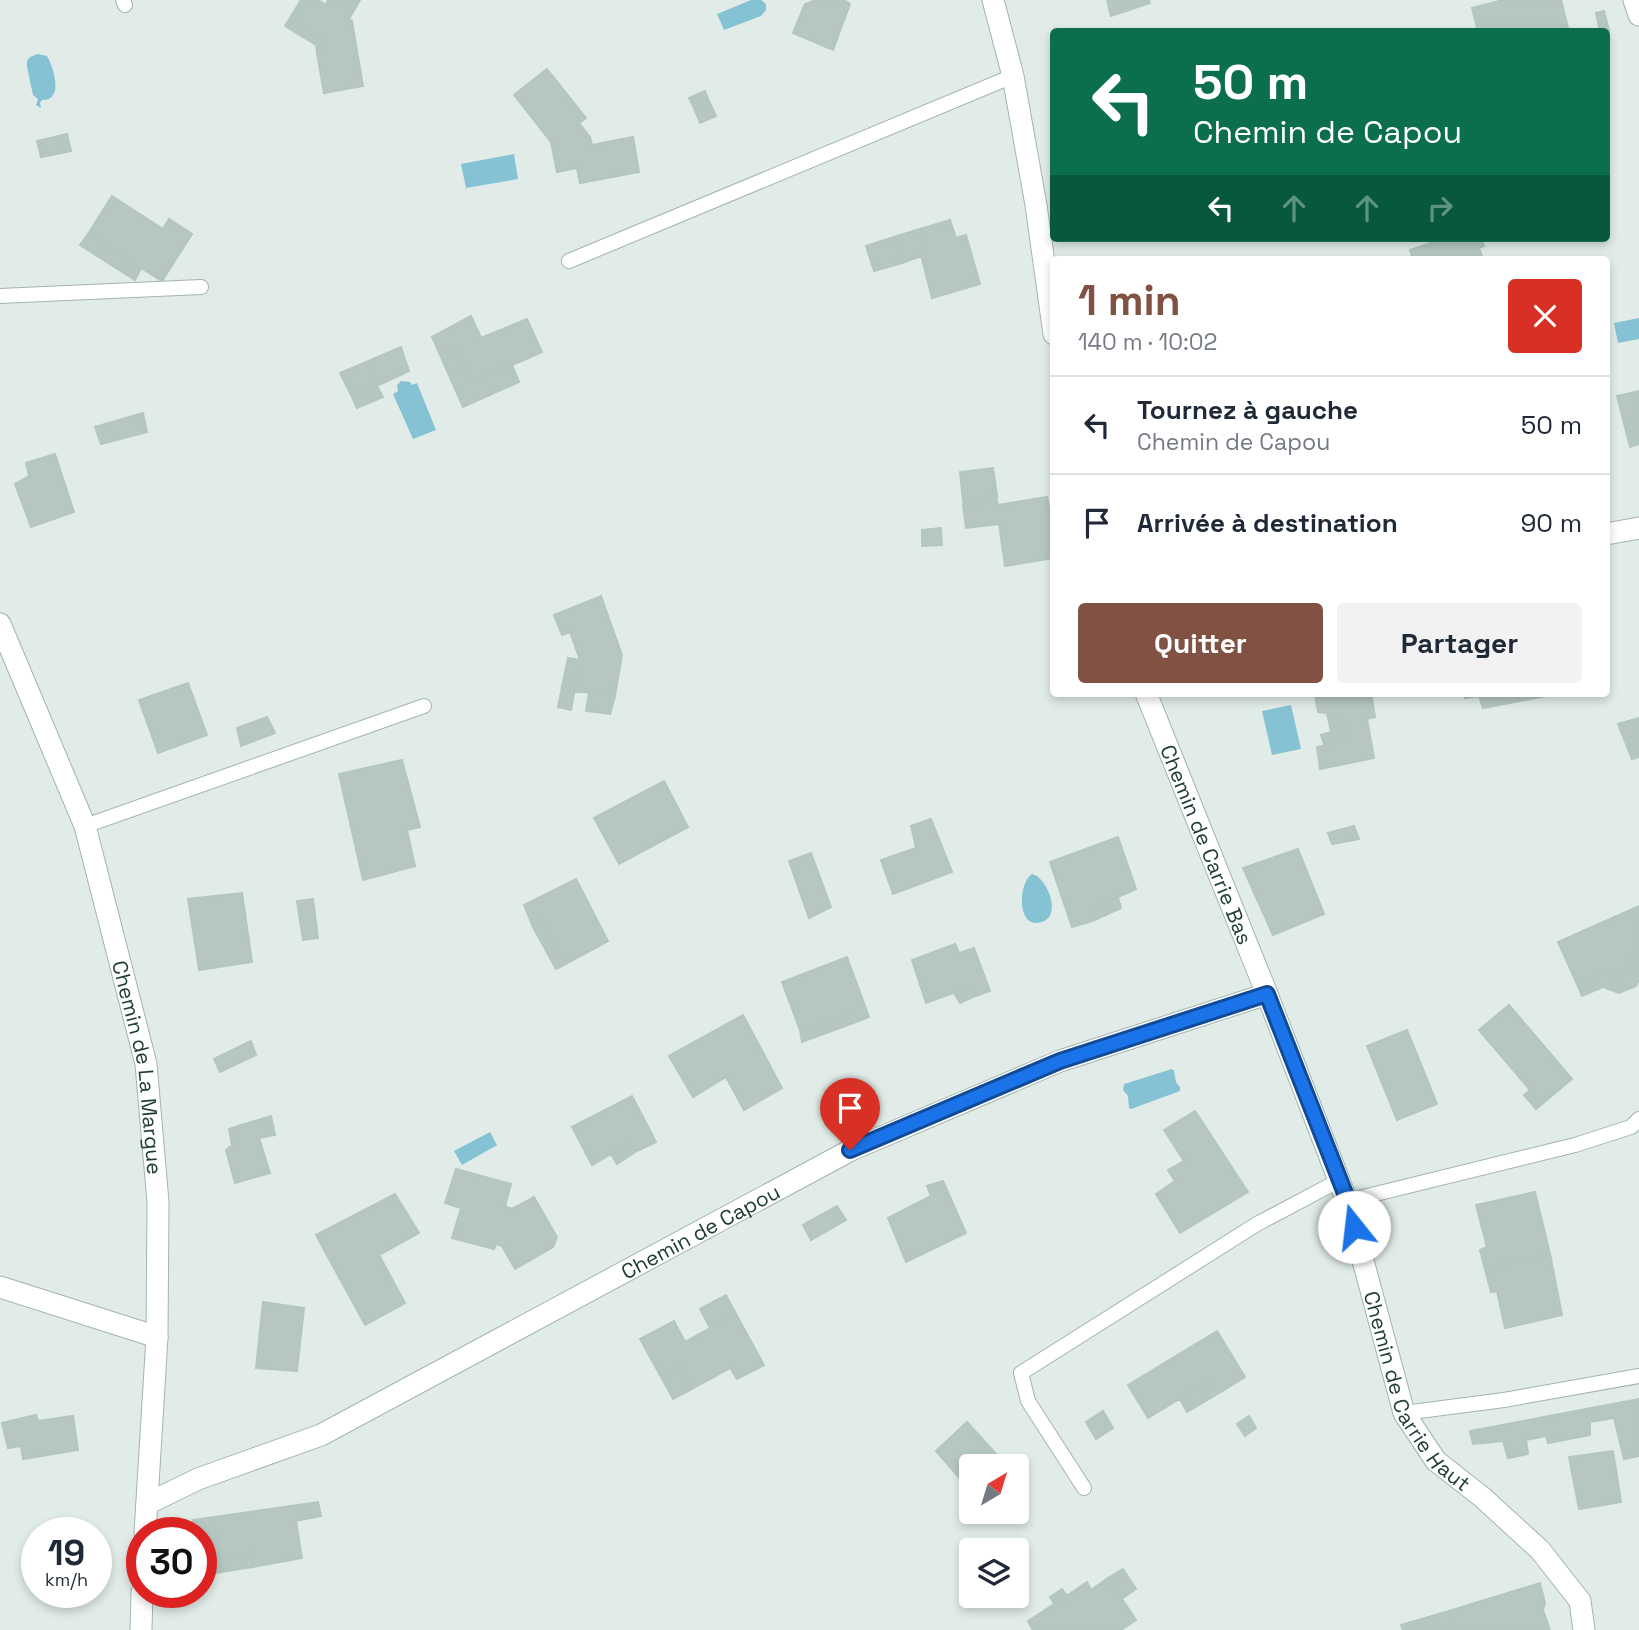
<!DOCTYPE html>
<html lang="fr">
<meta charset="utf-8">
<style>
:root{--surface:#fff;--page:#f2f2f3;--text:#1f2937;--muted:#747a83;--line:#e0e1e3;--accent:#815243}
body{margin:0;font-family:"Space Grotesk",sans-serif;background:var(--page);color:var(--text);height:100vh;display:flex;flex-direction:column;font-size:26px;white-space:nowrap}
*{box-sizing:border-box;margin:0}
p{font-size:23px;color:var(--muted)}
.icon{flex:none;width:38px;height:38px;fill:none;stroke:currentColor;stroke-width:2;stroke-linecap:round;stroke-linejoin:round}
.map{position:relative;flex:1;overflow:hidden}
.sheet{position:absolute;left:1050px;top:256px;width:560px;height:441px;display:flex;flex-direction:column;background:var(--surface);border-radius:7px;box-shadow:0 4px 10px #0003}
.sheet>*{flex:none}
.banner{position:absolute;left:1050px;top:28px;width:560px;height:214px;border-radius:7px;box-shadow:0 4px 10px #0003;background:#0b6e4f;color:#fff;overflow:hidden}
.needle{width:46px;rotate:38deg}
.controls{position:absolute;left:959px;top:1454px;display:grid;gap:14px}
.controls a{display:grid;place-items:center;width:70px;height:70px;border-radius:7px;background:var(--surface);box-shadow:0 4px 10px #0003;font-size:35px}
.speed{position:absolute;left:21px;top:1517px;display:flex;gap:14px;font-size:35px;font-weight:700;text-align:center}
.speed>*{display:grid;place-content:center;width:91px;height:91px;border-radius:50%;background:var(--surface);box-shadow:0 4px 10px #0003;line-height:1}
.speed small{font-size:18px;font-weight:400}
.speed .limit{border:10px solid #d22;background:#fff;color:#111}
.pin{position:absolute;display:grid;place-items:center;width:60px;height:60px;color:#fff;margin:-72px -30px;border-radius:50% 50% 50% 0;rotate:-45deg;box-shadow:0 0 7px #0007}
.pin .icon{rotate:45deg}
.me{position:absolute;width:77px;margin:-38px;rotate:344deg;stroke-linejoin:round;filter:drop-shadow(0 0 5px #0008)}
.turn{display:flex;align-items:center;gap:24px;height:147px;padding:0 28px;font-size:32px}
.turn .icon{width:91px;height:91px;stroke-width:2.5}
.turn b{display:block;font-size:49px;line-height:60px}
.lanes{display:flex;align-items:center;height:66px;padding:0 28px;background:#0003;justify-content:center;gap:35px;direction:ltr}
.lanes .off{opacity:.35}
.round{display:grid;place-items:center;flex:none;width:74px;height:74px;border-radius:7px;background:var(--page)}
.summary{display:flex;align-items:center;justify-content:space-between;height:119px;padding:0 28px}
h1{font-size:42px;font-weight:700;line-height:52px;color:var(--accent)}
.button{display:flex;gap:14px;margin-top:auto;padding:14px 28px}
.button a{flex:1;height:80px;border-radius:7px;background:var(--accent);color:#fff;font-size:28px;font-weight:700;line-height:80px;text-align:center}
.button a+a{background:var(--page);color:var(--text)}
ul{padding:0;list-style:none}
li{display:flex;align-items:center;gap:21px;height:98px;padding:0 28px;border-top:2px solid var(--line)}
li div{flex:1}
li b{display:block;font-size:26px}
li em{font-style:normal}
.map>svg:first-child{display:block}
.water{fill:#85c3d4}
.building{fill:#b6c7c1;stroke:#b3c6bf;stroke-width:2}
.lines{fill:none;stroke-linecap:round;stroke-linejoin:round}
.service-casing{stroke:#a3b4af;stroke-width:16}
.minor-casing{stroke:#a3b4af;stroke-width:23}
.service{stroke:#fff;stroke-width:14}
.minor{stroke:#fff;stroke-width:21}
.route-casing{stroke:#114b97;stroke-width:18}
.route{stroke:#1a73e8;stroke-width:12}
.labels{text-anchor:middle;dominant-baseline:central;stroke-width:5;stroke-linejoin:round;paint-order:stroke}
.street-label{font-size:21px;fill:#203e37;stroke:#f1f8f5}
</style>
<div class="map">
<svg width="1639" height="1630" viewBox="0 0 1639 1630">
<rect width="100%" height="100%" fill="#e1ece8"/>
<path class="water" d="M751,0h10l5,4v6l-5,6 -37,14 -7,-16z
M38,54l9,2c7,12 17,45 -5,44l-2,3 1,5 -5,-3 2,-6 -5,-4 -6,-28v-6l3,-4z
M514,154l4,25 -52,9 -5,-24z
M1639,318v21l-21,4 -4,-20z
M401,381l9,1 2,3 5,-2 19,47 -23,9 -20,-45 5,-3 -1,-6z
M1291,705l10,44 -29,6 -10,-44z
M1032,874c16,4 30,42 10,48 -26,8 -24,-39 -10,-48z
M1172,1069l2,2 2,11 4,5v4l-49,18 -2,-1 -1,-12 -5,-6 1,-6z
M490,1132l7,13 -35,20 -8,-14z"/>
<path class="building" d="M301,0h7l-15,24 28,17 2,11 -6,1 -1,-8 -31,-19z
M308,0h10l8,5 2,-5h32l-11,19 3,2 11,65 -39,7 -7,-40 6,-1 -2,-11 -28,-17z
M816,0h28l6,4 -17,46 -40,-17 12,-29z
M1107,0h42l1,3 -39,13z
M1503,0h58l8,32h-91l-6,-24z
M1604,11l5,20 -9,1 -4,-19z
M547,69l39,49 -7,5 11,14 2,8 41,-8 6,35 -59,11 -3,-15 -20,4 -6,-30 -37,-47z
M705,91l4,10 -15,7 -5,-10z
M709,101l7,15 -16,7 -6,-15z
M67,134l4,17 -30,6 -4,-16z
M112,196l51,33 6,-10 23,15 -30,47 -74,-47z
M950,220l6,18 10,-3 14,49 -48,14 -12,-47 5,-4 -5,-18z
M920,229l5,18 -5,4 2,5 -20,7 -8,-26z
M88,234l53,34 -6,12 -55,-35z
M894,237l8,26 -28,8 -8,-25z
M1444,238h37l3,8 -5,2 4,11h-57l-4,-13z
M1422,246l4,13h-13l-3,-9z
M471,316l10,22 46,-19 15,33 -71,31 -16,-34 -15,6 -8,-18z
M401,347l8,24 -32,15 -11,-24z
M455,349l16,34 41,-18 7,17 -56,25 -23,-52z
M366,362l11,24 -26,9 -11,-22z
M377,386l6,11 -26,11 -6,-13z
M1639,391v53l-9,3 -13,-51z
M143,413l4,19 -46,12 -6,-17z
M55,454l19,58 -43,15 -16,-43 14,-8 -3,-13z
M993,468l4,28 -34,5 -3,-29z
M997,496v5l-33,4 -1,-4z
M1047,497l7,36v25l-49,8 -6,-42 -33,4 -3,-23 34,-4 1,4z
M941,528l1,17 -20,1v-16z
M601,596l21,59 -7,41 -41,-5 6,-31 -10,-28 -8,3 -8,-20z
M568,658l12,2 -9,50 -13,-3z
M188,683l19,52 -49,18 -19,-53z
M589,693l26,3 -5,18 -24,-3z
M1315,693h56l4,24 -8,2 7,39 -54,11 -3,-22 30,-7 -10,-46 -21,6z
M1465,693h80l1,3 -63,12 -4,-12 -14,2z
M1337,694l10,46 -23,4 -3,-9 10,-3 -4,-19 -9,-1 -2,-12z
M267,717l8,16 -34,13 -4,-18z
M1639,718v39l-7,2 -14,-35z
M402,760l18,67 -13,3 8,36 -52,14 -24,-106z
M664,781l24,46 -69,37 -25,-46z
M931,819l21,53 -59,22 -12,-34 35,-12 -5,-22z
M1354,826l5,13 -27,5 -4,-11z
M1118,837l18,52 -45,20 4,11 -23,7 -22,-65z
M1298,849l26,65 -51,21 -30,-67z
M811,853l20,54 -22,11 -20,-57z
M576,879l32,62 -42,23 -23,-43 -10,6 -9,-22z
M242,893l10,69 -53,8 -11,-71z
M1118,898l3,10 -26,12 -4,-11z
M313,899l5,39 -15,2 -6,-39z
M1639,906v51l-9,4 -4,10 -10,5 -10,-4 -29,12 -19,-42z
M543,921l23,43 -10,5 -23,-42z
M955,944l4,9 15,-5 16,43 -17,6 -4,-10 -43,16 -14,-43z
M847,957l22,60 -18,7 -3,-10 -48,16 -18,-48z
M1639,957v23l-3,6 -17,7 -16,-6 -21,9 -5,-12 29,-12 10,4 10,-5 4,-10z
M969,987l4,10 -13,6 -6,-10z
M1509,1005l63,74 -36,30 -12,-14 6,-5 -51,-60z
M848,1014l3,10 -49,18 -2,-12z
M743,1015l39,73 -38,22 -18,-33 -33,20 -24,-41z
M1407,1030l30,74 -40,16 -30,-74z
M251,1041l5,14 -36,17 -6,-13z
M632,1096l24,46 -21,10 -5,-9 -38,22 -20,-38z
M1195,1111l53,81 -68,41 -24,-39 19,-13 -7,-11 16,-9 -20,-31z
M271,1116l4,19 -16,3 11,35 -35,10 -9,-33 6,-5 -3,-16z
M630,1143l5,9 -18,12 -6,-10z
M456,1169l55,15 -6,22 7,3 22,-12 23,40 -4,10 -38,22 -13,-23 -6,-2 -2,5 -42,-11 9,-30 -16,-5z
M943,1181l23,52 -60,29 -18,-44 43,-22 -4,-10z
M1535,1192l15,62 -65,15 -5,-19 7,-3 -11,-42z
M395,1194l24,39 -40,22 26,48 -40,22 -49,-90z
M837,1206l9,14 -35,20 -8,-15z
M1550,1254l12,61 -57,13 -8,-37 -6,1 -6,-23z
M726,1295l10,19 -26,14 -10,-19z
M263,1302l41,6 -7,63 -41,-3z
M736,1314l28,51 -27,14 -7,-11 -38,21 -12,-23 -19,11 -21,-38 34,-18 11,21z
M1217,1331l28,46 -26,16 -8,-13 -63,38 -20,-33z
M680,1366l12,23 -19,10 -12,-22z
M1211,1380l8,13 -32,19 -7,-13z
M1639,1399v57l-15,3 -10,-41 -24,4v13l-42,8 -2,-7 -20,4 2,14 -20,4 -5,-17 -30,3 -3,-13z
M1103,1411l10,17 -17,11 -10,-17z
M36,1415l2,6 35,-5 5,34 -55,9 -2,-13 -13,2 -6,-25z
M1249,1416l7,12 -11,8 -8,-12z
M967,1422l40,44h-36v25l-35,-40z
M1613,1451l8,51 -42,7 -10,-52z
M318,1502l3,14 -25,5 6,37 -49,9 -1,-14 -51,8v-28h-5l-3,-13z
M252,1553l1,14 -51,8 -1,-14z
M1123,1569l13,20 -15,10 -13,-21z
M1108,1578l28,42 -15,10h-88l-5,-9 29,-19 3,4 7,-4 -2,-5 22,-15 4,8z
M1540,1583l5,20 -2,7 7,20h-96l-5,-19z
M1062,1589l5,7 -2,1 2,5 -7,4 -3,-4 -3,2 -4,-7z
M1449,1611l5,19h-51l-2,-5z"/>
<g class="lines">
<defs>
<path id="service" d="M123,0l2,5
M569,261l444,-185
M0,296l201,-9
M85,826l339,-120
M1347,1201l228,-56 56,-18 8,-8
M1404,1413l100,-13 135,-24
M1084,1488l-56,-87 -7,-28 236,-149 83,-44"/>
<g id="minor">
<path d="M993,0l20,76 23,129 18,129"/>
<path d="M1634,0l5,15"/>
<path d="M1606,534l33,-6"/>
<path id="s1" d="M0,624l85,202 61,238 12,138 -1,135 -12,196"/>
<path id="s2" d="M1146,693l121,301 80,207 57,212 32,48 46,36 58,53 40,51 4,29"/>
<path d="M0,1287l157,50"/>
<path id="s3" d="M147,1504l51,-25 123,-44 530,-285 209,-89 207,-67"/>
<path d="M141,1630l1,-38"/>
</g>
</defs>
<use href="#service" class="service-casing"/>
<use href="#minor" class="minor-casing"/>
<use href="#service" class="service"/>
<use href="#minor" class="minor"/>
</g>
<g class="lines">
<defs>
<path id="route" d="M850,1150l210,-89 207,-67 81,207 6,26"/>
</defs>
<use href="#route" class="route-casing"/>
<use href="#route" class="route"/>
</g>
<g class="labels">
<g class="street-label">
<text stroke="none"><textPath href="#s2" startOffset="163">Chemin de Carrie Bas</textPath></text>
<text stroke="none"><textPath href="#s1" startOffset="467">Chemin de La Margue</textPath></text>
<text stroke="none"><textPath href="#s3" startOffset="618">Chemin de Capou</textPath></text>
<text stroke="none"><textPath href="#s2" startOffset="752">Chemin de Carrie Haut</textPath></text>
</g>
</g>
</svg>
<div class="controls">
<a><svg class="needle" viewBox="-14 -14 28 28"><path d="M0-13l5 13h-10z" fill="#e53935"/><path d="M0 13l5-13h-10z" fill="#747a83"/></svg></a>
<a><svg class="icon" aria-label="layers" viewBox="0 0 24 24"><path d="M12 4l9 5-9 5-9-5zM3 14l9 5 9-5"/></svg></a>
</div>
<div class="speed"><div>19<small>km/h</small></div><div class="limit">30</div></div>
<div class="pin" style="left:850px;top:1150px;background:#d93025"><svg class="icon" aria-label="arrive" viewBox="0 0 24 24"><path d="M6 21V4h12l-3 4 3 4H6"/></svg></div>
<svg class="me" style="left:1354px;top:1227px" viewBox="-20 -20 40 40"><circle r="19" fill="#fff"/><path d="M0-13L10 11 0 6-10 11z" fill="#1a73e8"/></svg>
<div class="banner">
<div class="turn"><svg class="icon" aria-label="left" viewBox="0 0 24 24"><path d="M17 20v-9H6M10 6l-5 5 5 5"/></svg><div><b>50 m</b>Chemin de Capou</div></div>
<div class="lanes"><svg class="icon" aria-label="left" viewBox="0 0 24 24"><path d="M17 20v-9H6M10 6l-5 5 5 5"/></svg><svg class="icon off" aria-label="ahead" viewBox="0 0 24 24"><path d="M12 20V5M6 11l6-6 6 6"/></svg><svg class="icon off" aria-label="ahead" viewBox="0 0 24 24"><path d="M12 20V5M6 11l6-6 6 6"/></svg><svg class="icon off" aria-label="right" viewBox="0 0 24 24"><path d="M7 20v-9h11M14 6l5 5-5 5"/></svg></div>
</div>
<section class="sheet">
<div class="summary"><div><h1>1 min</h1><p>140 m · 10:02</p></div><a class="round" style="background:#d93025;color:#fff"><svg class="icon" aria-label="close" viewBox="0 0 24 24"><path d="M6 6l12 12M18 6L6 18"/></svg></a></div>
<ul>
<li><svg class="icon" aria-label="left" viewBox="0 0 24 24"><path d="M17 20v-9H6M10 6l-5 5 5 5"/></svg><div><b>Tournez à gauche</b><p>Chemin de Capou</p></div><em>50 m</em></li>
<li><svg class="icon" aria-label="arrive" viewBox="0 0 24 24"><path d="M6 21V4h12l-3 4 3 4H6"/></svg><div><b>Arrivée à destination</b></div><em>90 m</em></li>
</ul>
<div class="button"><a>Quitter</a><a>Partager</a></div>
</section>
</div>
